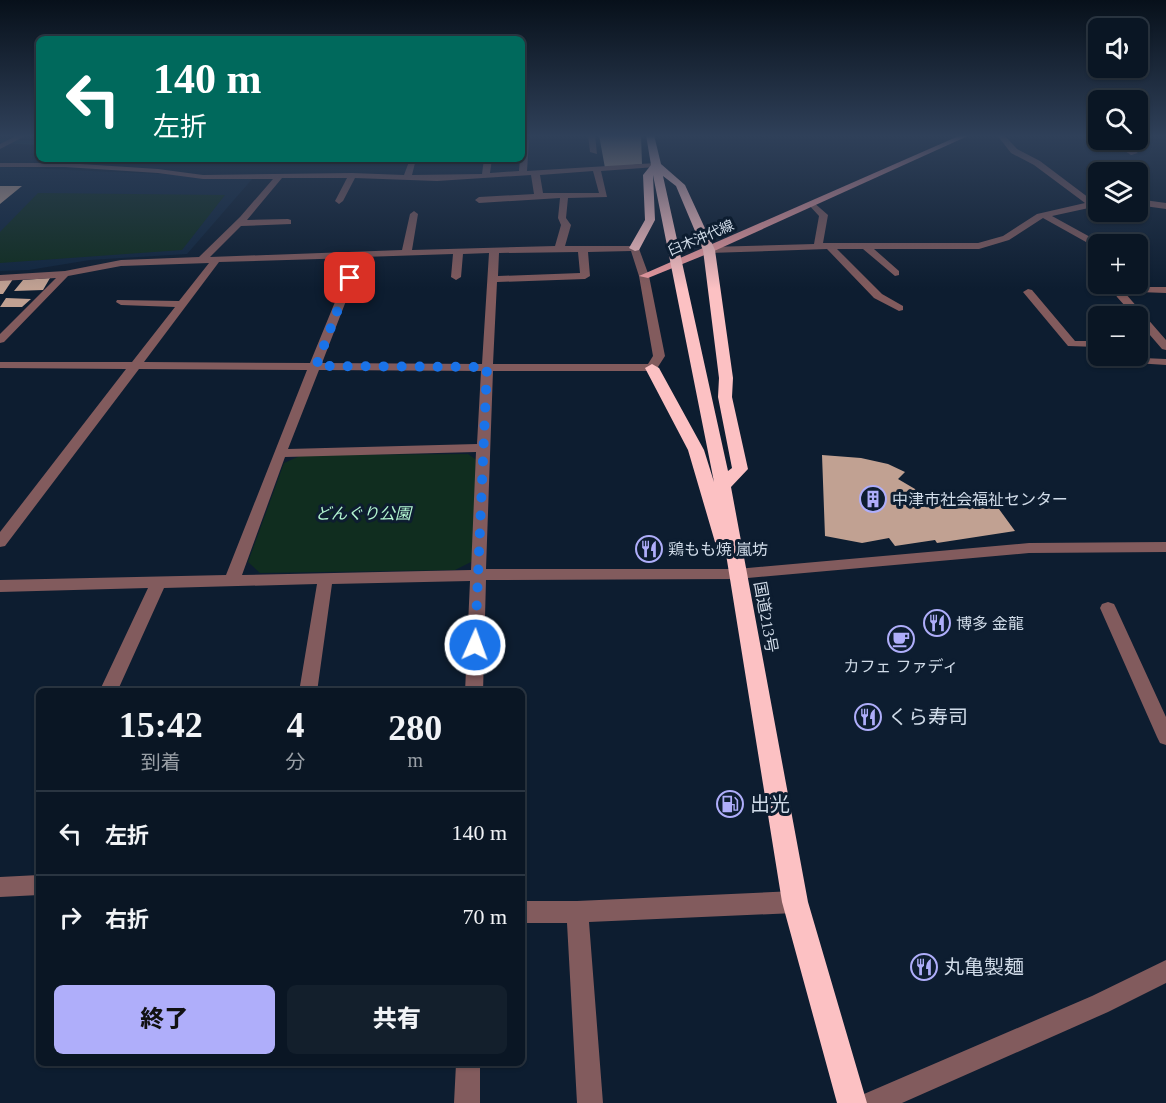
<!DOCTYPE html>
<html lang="ja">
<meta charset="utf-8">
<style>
:root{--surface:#0a1624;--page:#131f2c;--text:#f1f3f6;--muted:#999fa6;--line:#2a3541;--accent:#afaefa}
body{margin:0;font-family:"Times New Roman","Noto Sans JP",serif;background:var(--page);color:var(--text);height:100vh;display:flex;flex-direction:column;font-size:22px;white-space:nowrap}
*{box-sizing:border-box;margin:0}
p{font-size:20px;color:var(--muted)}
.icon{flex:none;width:33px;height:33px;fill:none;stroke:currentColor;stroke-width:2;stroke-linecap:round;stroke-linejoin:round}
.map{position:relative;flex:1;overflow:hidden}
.drawer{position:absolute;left:36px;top:688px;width:489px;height:378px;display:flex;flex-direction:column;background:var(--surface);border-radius:9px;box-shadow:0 2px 4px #0004,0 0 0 2px var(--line)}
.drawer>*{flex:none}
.guide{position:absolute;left:36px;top:36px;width:489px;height:126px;border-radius:9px;box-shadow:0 2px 4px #0004,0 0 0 2px var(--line);background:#00695c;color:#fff;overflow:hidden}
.fabs{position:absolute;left:1088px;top:18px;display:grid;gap:12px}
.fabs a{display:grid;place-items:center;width:60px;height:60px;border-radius:9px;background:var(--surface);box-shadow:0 2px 4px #0004,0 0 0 2px var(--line);font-size:30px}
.pin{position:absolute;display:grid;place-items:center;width:51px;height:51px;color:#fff;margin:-26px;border-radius:12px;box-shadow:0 3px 9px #0006}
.me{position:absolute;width:66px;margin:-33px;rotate:2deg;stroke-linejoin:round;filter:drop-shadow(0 0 4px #0008)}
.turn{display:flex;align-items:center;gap:21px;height:126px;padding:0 18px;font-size:27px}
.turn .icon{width:78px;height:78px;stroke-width:2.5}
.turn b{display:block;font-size:42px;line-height:51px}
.eta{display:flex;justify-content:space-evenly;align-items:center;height:102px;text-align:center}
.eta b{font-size:36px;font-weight:800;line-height:42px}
.button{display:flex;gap:12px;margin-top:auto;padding:12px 18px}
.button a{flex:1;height:69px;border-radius:9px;background:var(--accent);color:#111;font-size:24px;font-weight:800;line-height:69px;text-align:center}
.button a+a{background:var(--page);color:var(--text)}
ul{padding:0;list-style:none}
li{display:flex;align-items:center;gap:18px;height:84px;padding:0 18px;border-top:2px solid var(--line)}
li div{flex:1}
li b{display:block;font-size:22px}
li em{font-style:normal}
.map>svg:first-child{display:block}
.built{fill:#11263e}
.green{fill:#102d1f}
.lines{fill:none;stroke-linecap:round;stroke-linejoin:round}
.stream{stroke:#143a4c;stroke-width:4}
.building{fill:#c1a192}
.minor{fill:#825b5d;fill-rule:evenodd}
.major{fill:#eb9a9f;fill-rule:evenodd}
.highway{fill:#fcc1c3;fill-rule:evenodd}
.route{stroke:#1a73e8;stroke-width:10;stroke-dasharray:0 18}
.labels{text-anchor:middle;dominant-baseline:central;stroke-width:6;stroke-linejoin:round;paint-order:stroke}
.far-street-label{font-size:14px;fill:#d0dbe8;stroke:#0d1d30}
.poi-label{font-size:16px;fill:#d0dbe8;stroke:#0d1d30;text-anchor:start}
.park-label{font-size:16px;font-style:italic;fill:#b2f5d0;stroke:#0d1d30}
.street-label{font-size:16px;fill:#d0dbe8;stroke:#0d1d30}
.near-poi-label{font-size:20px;fill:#d0dbe8;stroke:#0d1d30;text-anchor:start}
</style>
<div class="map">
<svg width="1166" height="1103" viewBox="0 0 1166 1103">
<rect width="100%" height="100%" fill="#0d1d30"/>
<path class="built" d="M0,167l253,11 -66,76 -97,6 -61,10 -29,1z"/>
<path class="green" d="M38,193l187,2 -43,55 -182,13v-31z
M468,454l10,7 -5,100 -18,9 -195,3 -12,-11 36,-99 18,-8z"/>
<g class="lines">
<path class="stream" d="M0,141l39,2"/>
</g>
<path class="building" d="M599,135h42l1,29 -37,4z
M0,186h22l-22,18z
M50,278l-7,12 -29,1 9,-11z
M13,279l-10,15h-3v-14z
M6,298l25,1 -9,8h-22z
M822,455l39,3 27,6 17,8 -7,7 17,10 12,14 61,-9 27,37 -78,12 -2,-3 -40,6 -6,-8 -27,5 -37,-7z"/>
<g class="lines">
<path class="minor" d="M18,135h9l-27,14v-5z
M588,135h7l2,19 -7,-2z
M997,135h7l13,14 23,12 53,40 5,-1v6l-46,10 40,22v4h-6l-43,-24 -34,22 -30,9h-105l25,22v4l-4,1 -32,-27h-26l45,45 21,12v4l-4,1 -25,-13 -47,-49 -118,4 -5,-3 5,-3 105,-3 5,-28 -11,-12 4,-3 16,14 -5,28h155l25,-7 34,-22 48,-11 -51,-38 -23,-12z
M525,138l4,2 -2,31 129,-8 4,2 -4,2 -55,4 6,26 -39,1 -2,20 5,7 -6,21h73l11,30 16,80 -9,14 -4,1h-159l-7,198h251l292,-26 137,-1v10l-137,1 -292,26 -251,1 -3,112h-18l5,-111 -138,3 -15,108h-18l18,-108 -153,4 -47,104h-18l49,-104 -148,4v-12l226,-5 81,-205 -168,-1 -134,177 -5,1v-15l126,-163 -126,-1v-6h132l43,-55 -54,-2 -5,-3 1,-2 62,1 30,-38 -88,3 -53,10 -64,66 -4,1v-9l56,-56 -56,3v-6l65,-4 56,-11 78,-3 41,-40 33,-38h-70l-45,-6 -93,-6h-65v-4h65l93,6 45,6 149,-2 52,2 6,-16h6l-4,16 70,-1 2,-15h8l-2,14 29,-2 1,-12h2v-20zM593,171l6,22h-56l-3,-18zM531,175l3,19 -55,3 -4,3 4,3 81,-5 -2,20 3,7 -6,21 -143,4 6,-36 -4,-3 -4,3 -8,36 -192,7 31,-31 50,-2v-4l-3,-1 -41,1 35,-42h65l-12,23 4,3 4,-3 12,-23 82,3zM631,251l8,25 14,80 -5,8h-155l4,-82 88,-3 5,-3 -2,-24zM578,252l2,21 -82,3 1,-23zM489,253l-7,111 -160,-1 41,-106 90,-3 -2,23 5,3 5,-3 2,-23zM353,258l-43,105 -166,-1 75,-100zM319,370l162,1 -4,73 -189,5zM476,452l-5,118 -229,5 43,-118z
M1109,140h8l21,13 -7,2z
M1137,199l29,4v6l-29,-4z
M1143,287h23v6l-27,-1 -1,-2z
M1028,289l4,1 43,51h23v6l-30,-1 -45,-54z
M1121,292l4,1 41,47v10l-4,-1 -25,-29v-4h-3l-17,-19 -1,-2z
M1137,353l6,5 23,1v6l-30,-2 -8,-7h9z
M1108,602l6,2 2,4 50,109v28l-6,-2 -3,-6 -57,-129 2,-4z
M39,875v20l-39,2v-20z
M795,891l8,4 3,7 -3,7 -8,4 -206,9 14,181h-26l-10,-180h-45v-22h55z
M1166,960v23l-58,29 -206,91h-42l4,-9 228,-98z
M456,1064h24v39h-26z"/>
<path class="major" d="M961,135h9l-258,117 -64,26 -9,-2z"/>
<path class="highway" d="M646,135h8l7,29 24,21 30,65 18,128 -1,19 16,72 -17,18 77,415 59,201h-30l-55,-201 -57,-354 -7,-2 -3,-4 -27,-92 -43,-82 7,-4 7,4 45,82 10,32 -61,-307 2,45 -16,30 -4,1 -6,-3 16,-28 -2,-45 8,-10zM663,176l13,10 27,64 16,128 -1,19 14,71 -4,3z"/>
</g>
<linearGradient id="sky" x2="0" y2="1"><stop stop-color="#07101a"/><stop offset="0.47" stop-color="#2f4059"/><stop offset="1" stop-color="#2f4059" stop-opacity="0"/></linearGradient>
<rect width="1166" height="289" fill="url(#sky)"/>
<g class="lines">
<path class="route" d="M350,278l-34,88 171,1 -12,278"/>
</g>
<defs>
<symbol id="building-ring" viewBox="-11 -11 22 22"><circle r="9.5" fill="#0d1d30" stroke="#afaefa" stroke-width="1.5"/><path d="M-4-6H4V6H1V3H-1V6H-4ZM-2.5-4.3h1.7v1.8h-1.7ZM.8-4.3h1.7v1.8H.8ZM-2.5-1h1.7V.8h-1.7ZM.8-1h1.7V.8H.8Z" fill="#afaefa"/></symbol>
<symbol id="restaurant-ring" viewBox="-11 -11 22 22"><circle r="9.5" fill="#0d1d30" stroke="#afaefa" stroke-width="1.5"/><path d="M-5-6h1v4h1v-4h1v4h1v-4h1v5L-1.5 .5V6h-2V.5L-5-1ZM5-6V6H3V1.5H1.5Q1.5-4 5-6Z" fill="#afaefa"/></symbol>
<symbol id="cafe-ring" viewBox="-11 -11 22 22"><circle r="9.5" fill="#0d1d30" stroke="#afaefa" stroke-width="1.5"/><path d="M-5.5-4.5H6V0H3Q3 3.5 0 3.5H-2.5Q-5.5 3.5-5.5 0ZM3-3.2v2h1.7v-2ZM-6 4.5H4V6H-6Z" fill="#afaefa"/></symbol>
<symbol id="fuel-ring" viewBox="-11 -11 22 22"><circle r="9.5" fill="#0d1d30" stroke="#afaefa" stroke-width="1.5"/><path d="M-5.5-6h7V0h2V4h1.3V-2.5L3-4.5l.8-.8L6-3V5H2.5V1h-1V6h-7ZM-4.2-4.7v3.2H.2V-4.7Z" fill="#afaefa"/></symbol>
</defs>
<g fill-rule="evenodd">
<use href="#building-ring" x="858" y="484" width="30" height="30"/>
<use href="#restaurant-ring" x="634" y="534" width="30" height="30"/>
<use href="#restaurant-ring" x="922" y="608" width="30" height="30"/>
<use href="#cafe-ring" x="886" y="624" width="30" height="30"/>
<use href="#restaurant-ring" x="853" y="702" width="30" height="30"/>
<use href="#fuel-ring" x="715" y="789" width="30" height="30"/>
<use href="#restaurant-ring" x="909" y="952" width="30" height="30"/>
</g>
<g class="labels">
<g class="far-street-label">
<text transform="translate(701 238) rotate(-23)">臼木沖代線</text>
</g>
<g class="poi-label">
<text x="892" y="499">中津市社会福祉センター</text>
<text x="668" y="549">鶏もも焼 嵐坊</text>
<text x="956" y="623">博多 金龍</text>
<text x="901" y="666" text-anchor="middle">カフェ ファディ</text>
</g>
<g class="park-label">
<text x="363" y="513">どんぐり公園</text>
</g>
<g class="street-label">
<text transform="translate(766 617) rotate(80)">国道213号</text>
</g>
<g class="near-poi-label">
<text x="888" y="717">くら寿司</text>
<text x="750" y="804">出光</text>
<text x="944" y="967">丸亀製麺</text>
</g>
</g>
</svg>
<div class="fabs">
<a><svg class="icon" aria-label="sound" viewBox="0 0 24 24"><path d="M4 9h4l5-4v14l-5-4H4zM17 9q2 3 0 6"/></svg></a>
<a><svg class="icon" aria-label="search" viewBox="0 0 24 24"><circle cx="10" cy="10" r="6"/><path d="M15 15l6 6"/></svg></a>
<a><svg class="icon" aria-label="layers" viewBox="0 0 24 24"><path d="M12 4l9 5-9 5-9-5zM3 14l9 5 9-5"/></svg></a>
<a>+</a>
<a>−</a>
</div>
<div class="pin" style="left:350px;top:278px;background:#d93025"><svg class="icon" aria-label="arrive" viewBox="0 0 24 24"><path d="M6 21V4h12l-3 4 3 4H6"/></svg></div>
<svg class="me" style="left:475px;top:645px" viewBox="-20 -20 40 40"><circle r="17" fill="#1a73e8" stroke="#fff" stroke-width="3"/><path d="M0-11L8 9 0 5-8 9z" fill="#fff"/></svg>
<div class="guide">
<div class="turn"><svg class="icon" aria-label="left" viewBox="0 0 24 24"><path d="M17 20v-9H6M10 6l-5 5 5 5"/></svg><div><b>140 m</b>左折</div></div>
</div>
<section class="drawer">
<div class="eta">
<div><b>15:42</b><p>到着</p></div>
<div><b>4</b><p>分</p></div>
<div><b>280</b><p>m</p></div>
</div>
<ul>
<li><svg class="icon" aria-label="left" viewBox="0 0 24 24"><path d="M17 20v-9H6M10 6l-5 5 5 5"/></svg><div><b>左折</b></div><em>140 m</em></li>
<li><svg class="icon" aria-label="right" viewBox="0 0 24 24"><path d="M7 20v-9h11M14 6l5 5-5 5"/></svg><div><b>右折</b></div><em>70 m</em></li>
</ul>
<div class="button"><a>終了</a><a>共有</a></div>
</section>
</div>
